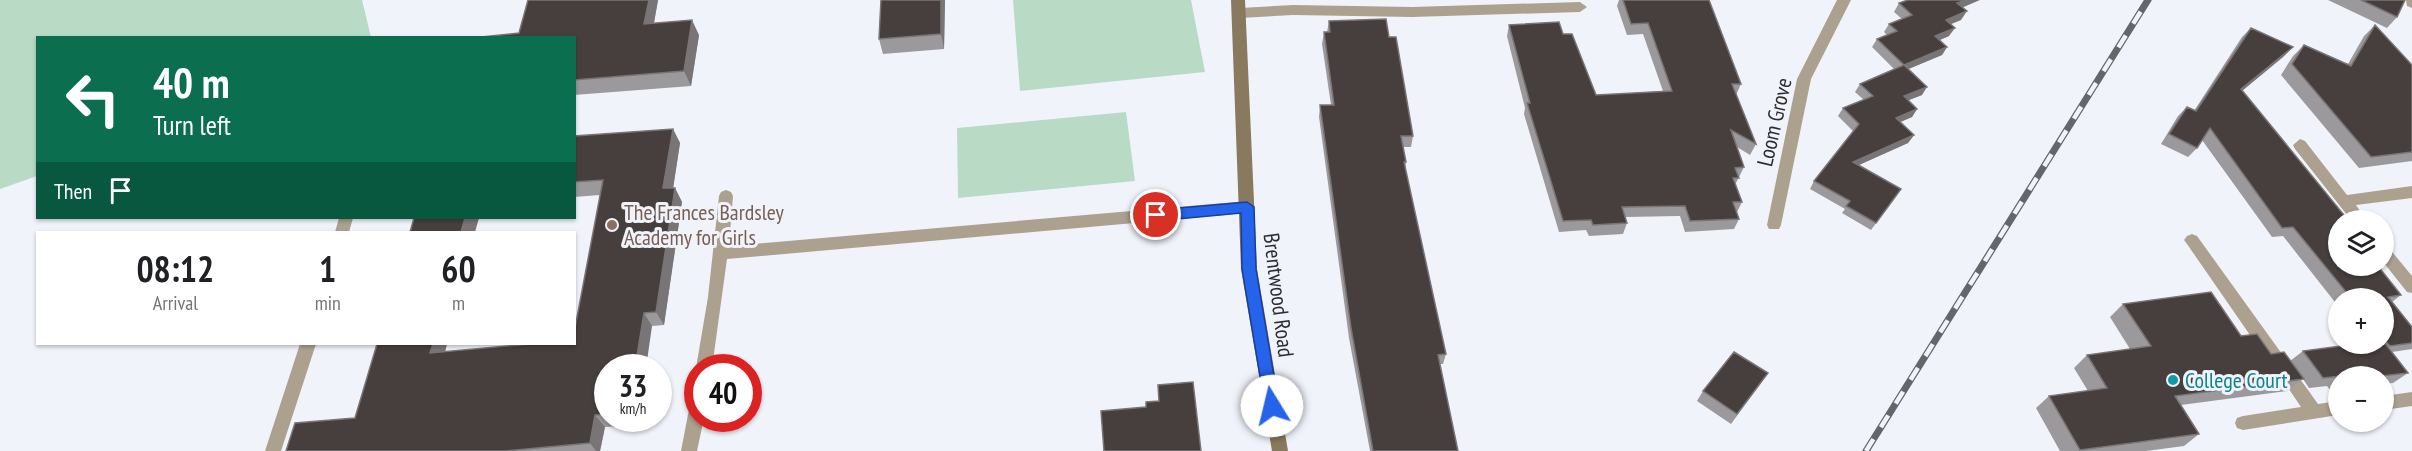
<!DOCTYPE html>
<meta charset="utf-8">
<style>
:root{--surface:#fff;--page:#f6f6f6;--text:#202124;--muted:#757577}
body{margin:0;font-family:"PT Sans Narrow",sans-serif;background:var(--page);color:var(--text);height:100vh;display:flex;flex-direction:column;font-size:22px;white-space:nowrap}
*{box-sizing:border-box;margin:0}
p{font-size:20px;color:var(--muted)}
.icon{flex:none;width:33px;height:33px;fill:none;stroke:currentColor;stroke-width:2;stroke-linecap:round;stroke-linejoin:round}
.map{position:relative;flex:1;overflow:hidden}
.panel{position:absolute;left:36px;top:231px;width:540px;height:114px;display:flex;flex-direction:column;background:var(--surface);border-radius:0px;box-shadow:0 2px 4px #0004}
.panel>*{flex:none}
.top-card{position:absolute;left:36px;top:36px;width:540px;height:183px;border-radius:0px;box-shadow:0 2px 4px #0004;background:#0b6e4f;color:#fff;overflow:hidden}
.fabs{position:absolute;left:2328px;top:210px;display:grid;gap:12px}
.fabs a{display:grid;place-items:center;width:66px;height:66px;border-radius:50%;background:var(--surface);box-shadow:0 2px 4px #0004;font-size:30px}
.speed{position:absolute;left:594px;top:354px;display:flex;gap:12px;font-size:30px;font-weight:700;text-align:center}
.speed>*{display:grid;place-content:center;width:78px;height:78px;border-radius:50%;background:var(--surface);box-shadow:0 2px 4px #0004;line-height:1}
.speed small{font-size:15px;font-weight:400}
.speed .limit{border:9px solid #d22;background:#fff;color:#111}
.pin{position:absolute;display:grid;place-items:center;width:51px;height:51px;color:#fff;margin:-26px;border:3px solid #fff;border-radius:50%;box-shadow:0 2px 6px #0007}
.me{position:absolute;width:66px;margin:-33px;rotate:351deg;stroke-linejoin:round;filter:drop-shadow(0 0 4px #0008)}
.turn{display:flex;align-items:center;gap:21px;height:126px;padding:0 18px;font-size:27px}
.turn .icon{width:78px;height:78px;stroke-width:2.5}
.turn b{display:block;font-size:42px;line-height:51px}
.then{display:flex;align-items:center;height:57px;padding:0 18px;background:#0003;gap:12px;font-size:22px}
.eta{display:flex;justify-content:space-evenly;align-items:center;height:102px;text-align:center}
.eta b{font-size:36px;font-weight:700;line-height:42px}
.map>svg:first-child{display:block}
.green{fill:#b9dbc6}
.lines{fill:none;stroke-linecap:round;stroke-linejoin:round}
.lane{fill:#aca18f;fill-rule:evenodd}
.street{fill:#aca18f;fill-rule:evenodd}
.secondary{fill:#89795f;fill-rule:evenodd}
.rail-casing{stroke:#65666a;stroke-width:7}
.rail{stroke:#f1f3fb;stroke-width:4.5;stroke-dasharray:14;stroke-linecap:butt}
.wall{fill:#9c999c}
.shaded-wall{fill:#797576}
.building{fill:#463f3d;stroke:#797576;stroke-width:1.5}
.route{fill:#2563eb;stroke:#184099;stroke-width:1.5}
.education-dot{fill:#8d6e63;stroke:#f1f3fb;stroke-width:2}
.culture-dot{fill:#0f9aa8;stroke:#f1f3fb;stroke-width:2}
.labels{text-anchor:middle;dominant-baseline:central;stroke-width:6;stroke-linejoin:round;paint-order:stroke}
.street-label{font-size:22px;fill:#2d2d30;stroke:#f1f3fb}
.education-label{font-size:22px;fill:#785e54;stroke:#f1f3fb;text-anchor:start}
.culture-label{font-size:22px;fill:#0d838f;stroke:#f1f3fb;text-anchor:start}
</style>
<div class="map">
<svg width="2412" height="451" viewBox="0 0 2412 451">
<rect width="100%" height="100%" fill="#f1f3fb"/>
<path class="green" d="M0,0h362l9,37 -333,1 -1,138 -37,13z
M1013,0h178l14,72 -185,19z
M1126,112l9,69 -177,17 -1,-70z"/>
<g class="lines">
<path class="lane" d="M726,190l5,2 2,4 -4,50 518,-45 5,2 2,4 -2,4 -5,2 -520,46 -15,109h-14v3l-2,-3 12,-71 11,-101 2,-4z
M339,218h14l-4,14h-14z
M2192,234l5,2 85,118 2,5 -2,5 -6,2 -6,-2 -83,-120 -3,-4 3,-4z
M300,344h16l-35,107h-16z
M698,397v21h6l-7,33h-16l9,-47 2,-5z"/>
<path class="street" d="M1837,0h14l-40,79 -30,146 -2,4h-10l-2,-4 30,-146z
M2406,0h6v8l-5,-2z
M1580,2l7,5 -7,5 -168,5 -119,-2 -53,3 -7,-5 7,-5 53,-3 119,2z
M2300,139l5,2 42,54 65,-9v12l-56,7 10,15h-15l-56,-71 -2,-4z
M2384,246l5,2 23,28v17l-5,-1 -23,-29z
M2284,363l6,2 28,39 20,-3v14l-95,15 -6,-2 -2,-5 2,-5 6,-2 58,-9 -25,-37 2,-5z
M2412,392v14l-28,4v-14z"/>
<path class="secondary" d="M1231,0h14l12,269 31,182h-16l-31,-182z"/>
<defs>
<path id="rail" d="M1866,451l282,-451"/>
</defs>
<use href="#rail" class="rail-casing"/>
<use href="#rail" class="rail"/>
</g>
<path class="wall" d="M528,0h130l-4,23 45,12 -8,51 -117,9v-57z
M881,0h64l-1,49 -61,5 -4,-15z
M1619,0h90l32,84 -5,11 20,49 -6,11 -13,-8 7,20 -9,18 7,17 -5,10 2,7 -5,10 -49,3 -5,-16 -55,1 2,6 -4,11 -34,2 -3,-6 -27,2 -35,-118 1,-6 -18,-72 2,-11 54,9 33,61 67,-4 -20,-57 -16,1 -10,-29z
M2328,0h77l-8,17 -10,11z
M1899,3l63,4 -1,13 -10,4 -2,12 -9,4 7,7 -5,8 -34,14 14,26 -14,5 9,9 -5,8 -12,5 14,13 -6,8 -50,22 43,24 -30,41 -29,-17 3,-4 -35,-20 4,-8 39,-50 -15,-15 5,-8 21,-8 -9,-8 5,-8 34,-15 -22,-22 5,-8 10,-4 -3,-3 5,-8 13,-5 -8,-7z
M1329,21l60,16 24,99 -2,11h-8l3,15 -1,6 41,186 -3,10h-3l18,87h-88l-21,-113 -30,-221 1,-12h11l-9,-61 2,-12h3z
M2375,25l37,40v96l-53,7 -78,-93 12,-19 11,-11 44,19 16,-28z
M2251,28l42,19 -10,10 -41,34 96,129 63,75 -9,7 20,25v22l-20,3 16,21 -15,10 -9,1v-8h-46v14l-7,1 -4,-5 -18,2 -6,-9 -16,12 -106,14 18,29 -15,12 -38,5h-86l-24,-43 13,-12 39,-5 -14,-23 13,-13 43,-6 -20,-32 13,-13 118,32 30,18 19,7 13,-10 81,-7v-46h-46v8l-55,-70 -11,1 -70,-97 -5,8 -9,9 -27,-13 17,-28 9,-9 7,4 48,-74z
M673,129l7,14 -7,45h2l7,14 -18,123 -12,1 -44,42v50h16l-1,8 -18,1 -5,24h-314l69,-33 90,-66 129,-8 26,-149 -26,2v-61z
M1761,383l-30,41 -34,-23 6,-10z"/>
<path class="shaded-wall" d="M649,0h9l-7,39 -7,-15z
M941,0h4l-1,49 -3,-15z
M1966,0h14l-28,12 5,-9z
M1967,11l-6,9 -20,8 5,-8z
M692,20l7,15 -8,51 -7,-15z
M1955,28l-6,8 -19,8 5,-8z
M1947,47l-5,8 -43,18 5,-8z
M2293,47l-10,10 -51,42 9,-10z
M1927,87l-5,8 -23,9 5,-8z
M1917,109l-5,8 -21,9 5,-8z
M673,129l7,14 -9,59 -8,-14z
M1914,135l-6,8 -60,27 5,-8z
M675,188l7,14 -18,123 -8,-13z
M465,218h14l-4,14h-14z
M644,313l8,13 -6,42h-11z
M433,344h14l-5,22 -12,-13z
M595,415l10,12 -5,24h-4l-6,-8z
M618,418h6l-1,8z"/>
<path class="building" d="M528,0h121l-5,24 48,-4 -8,51 -110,9v-42h-102l47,-5z
M881,0h60v34l-62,5z
M1623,0h86l32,84h-9l24,60 -25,-14 13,37 -9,1 4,10h-6l9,24h-9l6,17 -49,2 -5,-15 -63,1 5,16 -34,2 -2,-5 -28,1 -36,-118h3l-21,-78 50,-3 4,12h9l24,61 76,-4 -24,-68 -17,1z
M1908,0h58l-9,3 10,8 -21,9 9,8 -20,8 12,11 -43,18 23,22 -23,9 13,13 -21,9 18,17 -61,27 48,27 -25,34 -30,-17 4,-5 -36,-20 45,-57 -16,-16 30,-12 -13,-12 44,-19 -27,-26 20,-8 -8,-7 23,-9 -13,-12z
M2361,0h44l-8,17z
M1386,19l3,18h7l17,99h-12l5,26h-2l42,192 -8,1 20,96h-85l-22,-123 -31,-223h14l-10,-73h6l-1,-11z
M2375,25l37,40v87l-41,5 -79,-93 12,-19 47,21z
M2251,28l42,19 -52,42 107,131h-10v46h40l23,29 -13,2 24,30v16l-22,3 -6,-7v-41h-33l-58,-71 -11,1 -72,-100 -13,20 -28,-14 18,-27 9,4z
M673,129l-10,59h12l-19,124 -12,1 -9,55h-27v46l-13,1 -5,28 -84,8h-220l9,-28 60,-5 22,-74h56l-3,9 101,-9h43v-11l29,-153 -29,2v-46z
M414,218h51l-4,14h-51z
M2211,292l30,44 16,-2 14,20 13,-2 20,27 -129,17 24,38 -119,16 -31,-54 58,-8 -20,-33 64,-9 -28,-42z
M2384,342l24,31 -27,3h-40l-18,2 -20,-27 53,-7h28z
M1734,352l34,21 -31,41 -34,-23z
M1193,382l8,69h-97l-3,-40 45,-4v-5l13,-1 -1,-16z"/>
<path class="route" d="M1247,202l7,5 2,62 23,137 -7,6 -7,-6 -23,-137 -1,-56 -85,8 -7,-6 7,-5z"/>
<circle class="education-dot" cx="612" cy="225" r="6"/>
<circle class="culture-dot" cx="2173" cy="380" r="6"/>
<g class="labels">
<g class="street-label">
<text transform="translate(1774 122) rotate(-77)">Loom Grove</text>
<text transform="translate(1279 295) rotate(83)">Brentwood Road</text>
</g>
<g class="education-label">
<text x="624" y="212">The Frances Bardsley<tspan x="624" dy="25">Academy for Girls</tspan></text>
</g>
<g class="culture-label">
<text x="2185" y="380">College Court</text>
</g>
</g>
</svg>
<div class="fabs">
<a><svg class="icon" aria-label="layers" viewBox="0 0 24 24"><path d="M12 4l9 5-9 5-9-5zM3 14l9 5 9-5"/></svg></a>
<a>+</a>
<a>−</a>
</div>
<div class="speed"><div>33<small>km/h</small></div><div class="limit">40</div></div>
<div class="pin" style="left:1156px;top:215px;background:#d93025"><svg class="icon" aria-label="arrive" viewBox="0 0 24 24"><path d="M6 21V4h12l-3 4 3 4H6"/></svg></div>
<svg class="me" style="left:1272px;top:406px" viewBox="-20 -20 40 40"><circle r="19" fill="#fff"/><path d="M0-13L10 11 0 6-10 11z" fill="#2563eb"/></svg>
<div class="top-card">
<div class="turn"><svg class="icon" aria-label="left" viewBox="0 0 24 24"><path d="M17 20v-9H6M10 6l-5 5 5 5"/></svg><div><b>40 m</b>Turn left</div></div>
<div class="then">Then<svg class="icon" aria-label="arrive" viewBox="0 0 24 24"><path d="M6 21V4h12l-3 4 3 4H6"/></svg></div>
</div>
<section class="panel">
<div class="eta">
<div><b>08:12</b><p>Arrival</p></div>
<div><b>1</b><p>min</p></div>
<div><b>60</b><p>m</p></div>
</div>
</section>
</div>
